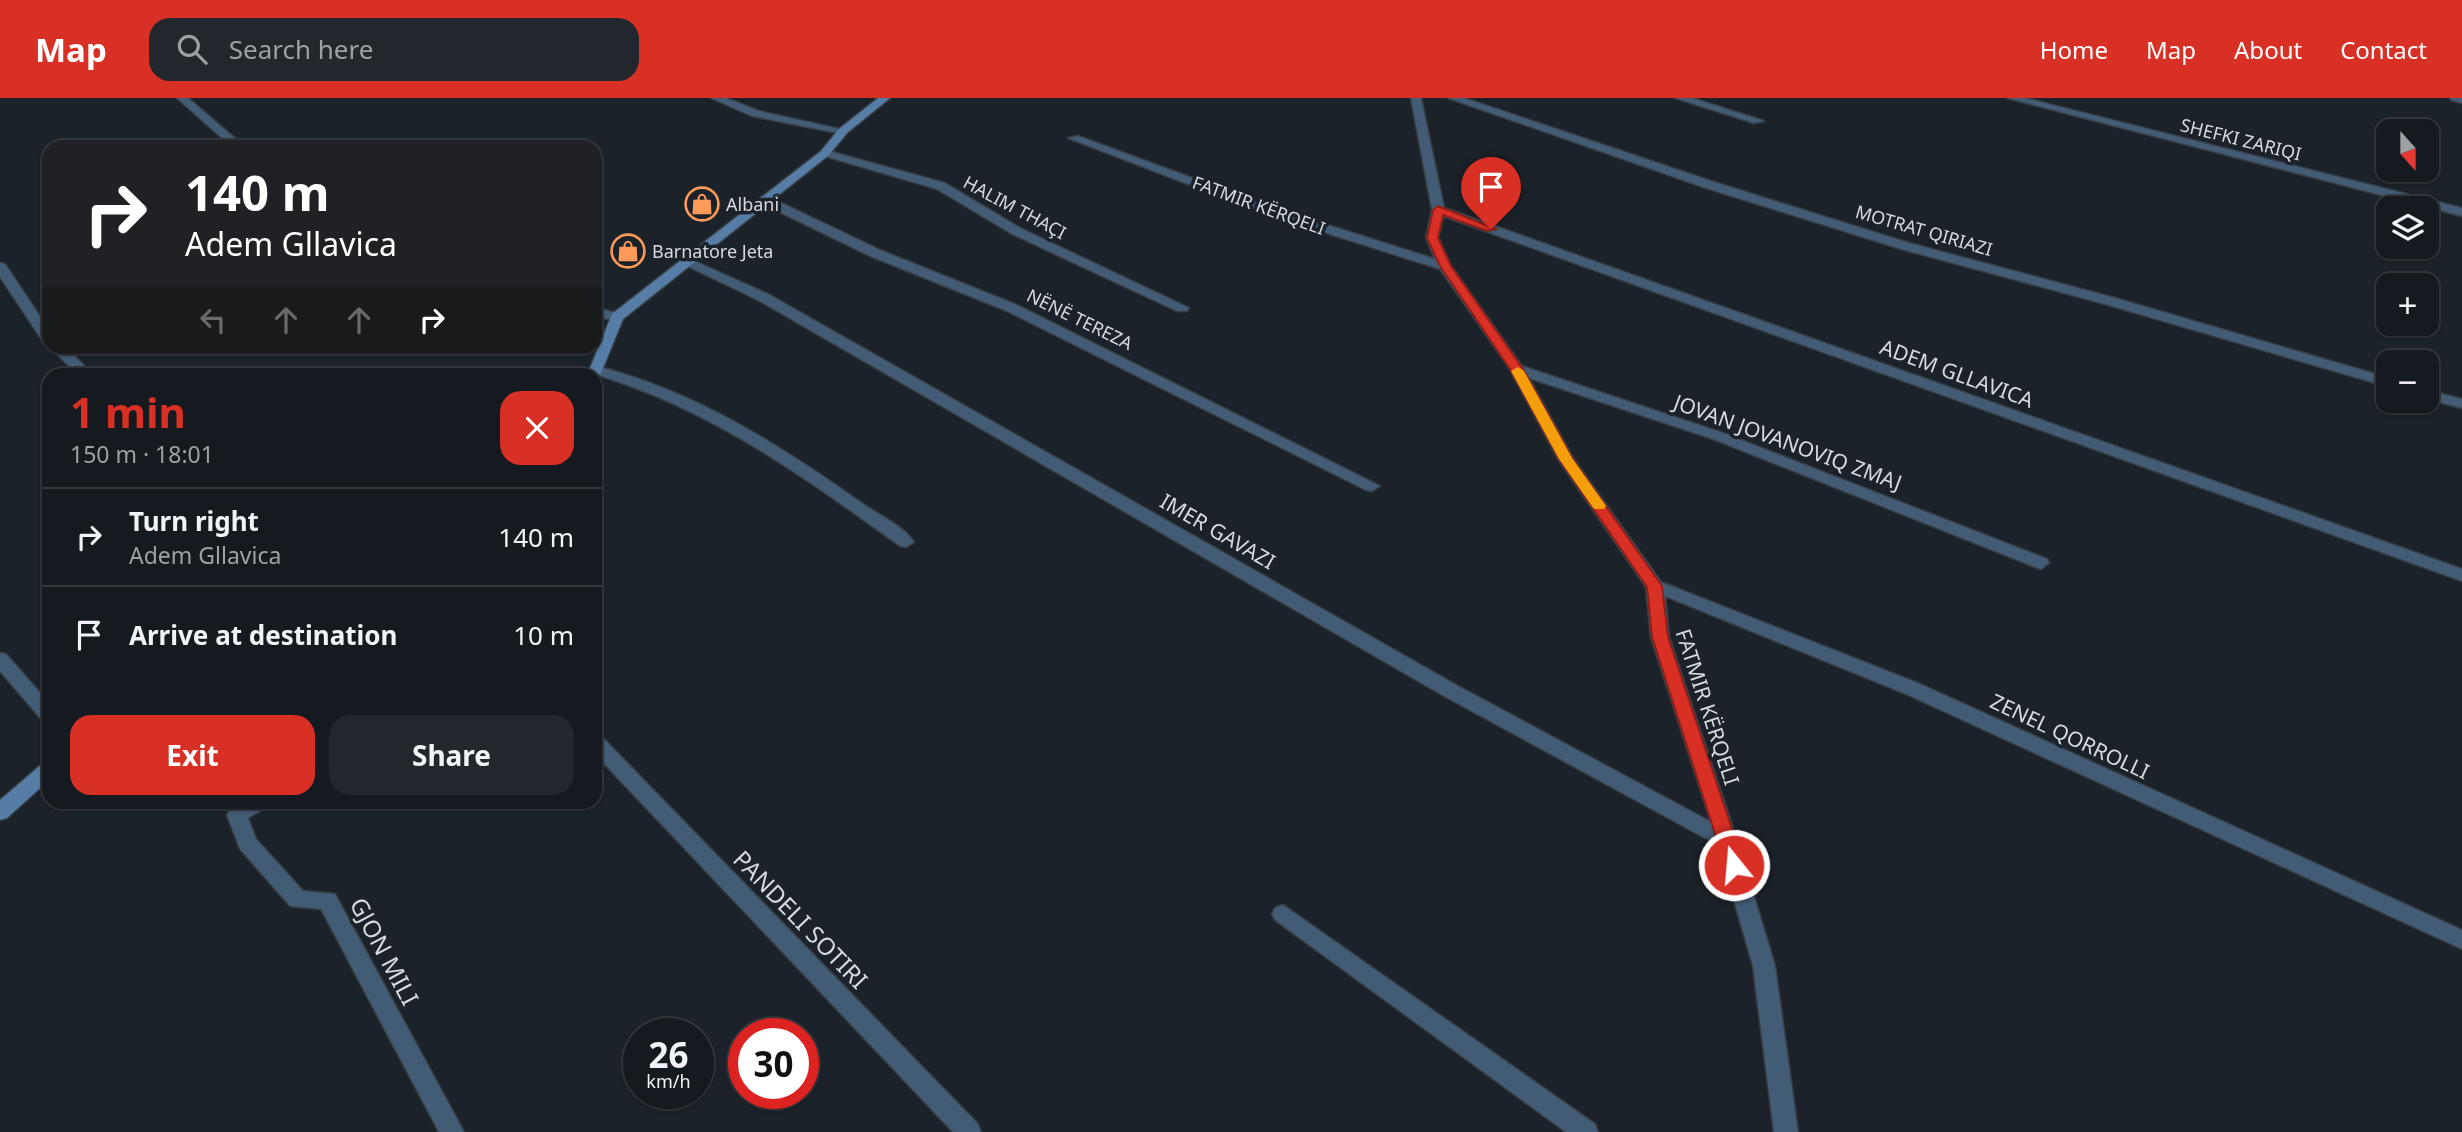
<!DOCTYPE html>
<meta charset="utf-8">
<style>
:root{--surface:#141a1f;--page:#21272c;--text:#f1f3f6;--muted:#9da1a4;--line:#33383d;--accent:#d93025}
body{margin:0;font-family:"Noto Sans",sans-serif;background:var(--page);color:var(--text);height:100vh;display:flex;flex-direction:column;font-size:26px;white-space:nowrap}
*{box-sizing:border-box;margin:0}
p{font-size:23px;color:var(--muted)}
.icon{flex:none;width:38px;height:38px;fill:none;stroke:currentColor;stroke-width:2;stroke-linecap:round;stroke-linejoin:round}
.map{position:relative;flex:1;overflow:hidden}
.panel{position:absolute;left:42px;top:270px;width:560px;height:441px;display:flex;flex-direction:column;background:var(--surface);border-radius:21px;box-shadow:0 2px 5px #0004,0 0 0 2px var(--line)}
.panel>*{flex:none}
.hud{position:absolute;left:42px;top:42px;width:560px;height:214px;border-radius:21px;box-shadow:0 2px 5px #0004,0 0 0 2px var(--line);background:#202124;color:#fff;overflow:hidden}
.needle{width:46px;rotate:159deg}
.fabs{position:absolute;left:2376px;top:21px;display:grid;gap:14px}
.fabs a{display:grid;place-items:center;width:63px;height:63px;border-radius:14px;background:var(--surface);box-shadow:0 2px 5px #0004,0 0 0 2px var(--line);font-size:35px}
.speed{position:absolute;left:623px;top:920px;display:flex;gap:14px;font-size:35px;font-weight:700;text-align:center}
.speed>*{display:grid;place-content:center;width:91px;height:91px;border-radius:50%;background:var(--surface);box-shadow:0 2px 5px #0004,0 0 0 2px var(--line);line-height:1}
.speed small{font-size:18px;font-weight:400}
.speed .limit{border:10px solid #d22;background:#fff;color:#111}
.pin{position:absolute;display:grid;place-items:center;width:60px;height:60px;color:#fff;margin:-72px -30px;border-radius:50% 50% 50% 0;rotate:-45deg;box-shadow:0 0 7px #0007}
.pin .icon{rotate:45deg}
.me{position:absolute;width:77px;margin:-38px;rotate:343deg;stroke-linejoin:round;filter:drop-shadow(0 0 5px #0008)}
.turn{display:flex;align-items:center;gap:24px;height:147px;padding:0 28px;font-size:32px}
.turn .icon{width:91px;height:91px;stroke-width:2.5}
.turn b{display:block;font-size:49px;line-height:60px}
.lanes{display:flex;align-items:center;height:66px;padding:0 28px;background:#0003;justify-content:center;gap:35px;direction:ltr}
.lanes .off{opacity:.35}
.round{display:grid;place-items:center;flex:none;width:74px;height:74px;border-radius:21px;background:var(--page)}
.headline{display:flex;align-items:center;justify-content:space-between;height:119px;padding:0 28px}
h1{font-size:42px;font-weight:700;line-height:52px;color:var(--accent)}
.action{display:flex;gap:14px;margin-top:auto;padding:14px 28px}
.action a{flex:1;height:80px;border-radius:21px;background:var(--accent);color:#fff;font-size:28px;font-weight:700;line-height:80px;text-align:center}
.action a+a{background:var(--page);color:var(--text)}
ul{padding:0;list-style:none}
li{display:flex;align-items:center;gap:21px;height:98px;padding:0 28px;border-top:2px solid var(--line)}
li div{flex:1}
li b{display:block;font-size:26px}
li em{font-style:normal}
header{display:flex;align-items:center;gap:42px;box-sizing:border-box;height:98px;padding:0 35px;background:var(--accent);color:#fff}
header strong{font-size:33px}
nav{display:flex;gap:38px;margin-inline-start:auto;font-size:24px}
.search{width:490px;height:63px;background:var(--page);display:flex;align-items:center;gap:18px;box-sizing:border-box;padding:0 24px;border-radius:21px;color:var(--muted);font-size:26px}
.map>svg:first-child{display:block}
.lines{fill:none;stroke-linecap:round;stroke-linejoin:round}
.street-casing{stroke:#353c42;stroke-width:3}
.secondary-casing{stroke:#353c42;stroke-width:3}
.street{fill:#435c76;fill-rule:evenodd}
.secondary{fill:#557da6;fill-rule:evenodd}
.route{fill:#d93025;stroke:#8d1f18;stroke-width:2}
.slow{fill:#f59e0b}
.labels{text-anchor:middle;dominant-baseline:central;stroke-width:7;stroke-linejoin:round;paint-order:stroke}
.far-street-label{font-size:18px;fill:#d5dadf;stroke:#1b2229}
.far-poi-label{font-size:18px;fill:#d5dadf;stroke:#1b2229;text-anchor:start}
.street-label{font-size:21px;fill:#d5dadf;stroke:#1b2229}
.near-street-label{font-size:24px;fill:#d5dadf;stroke:#1b2229}
</style>
<header>
<strong>Map</strong>
<div class="search"><svg class="icon" aria-label="search" viewBox="0 0 24 24"><circle cx="10" cy="10" r="6"/><path d="M15 15l6 6"/></svg>Search here</div>
<nav><a>Home</a><a>Map</a><a>About</a><a>Contact</a></nav>
</header>
<div class="map">
<svg width="2462" height="1034" viewBox="0 0 2462 1034">
<rect width="100%" height="100%" fill="#1b2229"/>
<g class="lines">
<defs>
<path id="street" d="M177,0h11l57,49h-13z
M711,0h15l33,13 90,20 -6,3 -91,-18z
M1411,0h10l23,110 1018,361v12l-1019,-365 -5,22 13,28 71,100 201,67 324,126 2,4 -8,6 -6,-2 -322,-128 -184,-61 44,80 88,124 259,102 542,246v19l-556,-255 -241,-98 4,41 68,203 38,126 23,166h-24l-21,-166 -35,-121 -274,-149 -686,-396 -79,-38 1,-3h10l78,35 690,392 253,136 -60,-185 -5,-50 -88,-128 -48,-90 -70,-100 -177,-56 -195,-75 10,-2 193,71 164,52 -9,-21 6,-28z
M1448,0h16l250,84 195,61 206,55 274,80v9l-284,-83 -204,-55 -195,-61z
M1675,0h17l72,23 -10,2z
M2007,0h18l437,110v8z
M2450,0h12v5l-11,-3z
M825,52l120,33 75,45 169,80 -2,3h-10l-165,-77 -75,-45 -116,-34v-4z
M761,99h8l111,53 137,55 363,181 -8,5 -6,-1 -359,-179 -137,-55 -109,-53z
M0,165l5,1 44,66v14l-5,-1 -44,-66z
M595,210l27,6 2,3 -7,4 -22,-5z
M49,248h16l27,28h-15z
M596,268c99,25 184,79 267,138 16,11 40,22 51,38l-8,5 -6,-1c-99,-71 -190,-138 -309,-173v-6z
M2427,292l35,9v9l-35,-9z
M0,555l6,1 43,49v19l-7,-2 -42,-49z
M595,637l7,2 376,387 3,8h-28l-358,-378z
M243,704h25l-3,6 -17,10 8,21 47,52 32,3 129,238h-25l-118,-223 -31,-3 -50,-57 -13,-34 3,-6z
M1283,807l312,219 3,8h-32l-291,-212 -3,-6 3,-6z"/>
<path id="secondary" d="M878,0h12l-43,35 -18,22 -206,164 -22,54 -6,4 -13,-3 8,-6 22,-54 209,-163 18,-22z
M49,663v19l-42,38 -7,2v-20l42,-36z"/>
</defs>
<use href="#street" class="street-casing"/>
<use href="#secondary" class="secondary-casing"/>
<use href="#street" class="street"/>
<use href="#secondary" class="secondary"/>
</g>
<path class="route" d="M1438,108l58,23 -9,2 -44,-16 -5,23 13,28 72,103 49,89 90,128 6,51 76,228 -3,6h-13l-3,-6 -73,-228 -5,-50 -88,-128 -49,-90 -70,-103 -13,-28 6,-28z"/>
<path class="slow" d="M1518,269l6,4 48,87 34,48 -2,3h-10l-35,-50 -48,-88z"/>
<defs>
<symbol id="shop-ring" viewBox="-11 -11 22 22"><circle r="9.5" fill="#1b2229" stroke="#ff9b5a" stroke-width="1.5"/><path d="M-5-2.5h2.3a2.7 3.5 0 0 1 5.4 0H5L5.5 6h-11ZM-1.5-2.5h3a1.5 2.3 0 0 0-3 0Z" fill="#ff9b5a"/></symbol>
</defs>
<g fill-rule="evenodd">
<use href="#shop-ring" x="683" y="87" width="38" height="38"/>
<use href="#shop-ring" x="609" y="134" width="38" height="38"/>
</g>
<g class="labels">
<g class="far-street-label">
<text transform="translate(2241 41) rotate(14)">SHEFKI ZARIQI</text>
<text transform="translate(1259 107) rotate(20)">FATMIR KËRQELI</text>
<text transform="translate(1015 109) rotate(28)">HALIM THAÇI</text>
<text transform="translate(1924 132) rotate(16)">MOTRAT QIRIAZI</text>
<text transform="translate(1080 221) rotate(26)">NËNË TEREZA</text>
</g>
<g class="far-poi-label">
<text x="726" y="106">Albani</text>
<text x="652" y="153">Barnatore Jeta</text>
</g>
<g class="street-label">
<text transform="translate(1957 275) rotate(20)">ADEM GLLAVICA</text>
<text transform="translate(1788 344) rotate(20)">JOVAN JOVANOVIQ ZMAJ</text>
<text transform="translate(1218 433) rotate(30)">IMER GAVAZI</text>
<text transform="translate(1708 609) rotate(72)">FATMIR KËRQELI</text>
<text transform="translate(2070 638) rotate(25)">ZENEL QORROLLI</text>
</g>
<g class="near-street-label">
<text transform="translate(801 821) rotate(46)">PANDELI SOTIRI</text>
<text transform="translate(385 853) rotate(62)">GJON MILI</text>
</g>
</g>
</svg>
<div class="fabs">
<a><svg class="needle" viewBox="-14 -14 28 28"><path d="M0-13l5 13h-10z" fill="#e53935"/><path d="M0 13l5-13h-10z" fill="#9da1a4"/></svg></a>
<a><svg class="icon" aria-label="layers" viewBox="0 0 24 24"><path d="M12 4l9 5-9 5-9-5zM3 14l9 5 9-5"/></svg></a>
<a>+</a>
<a>−</a>
</div>
<div class="speed"><div>26<small>km/h</small></div><div class="limit">30</div></div>
<div class="pin" style="left:1491px;top:131px;background:#d93025"><svg class="icon" aria-label="arrive" viewBox="0 0 24 24"><path d="M6 21V4h12l-3 4 3 4H6"/></svg></div>
<svg class="me" style="left:1734px;top:767px" viewBox="-20 -20 40 40"><circle r="17" fill="#d93025" stroke="#fff" stroke-width="3"/><path d="M0-11L8 9 0 5-8 9z" fill="#fff"/></svg>
<div class="hud">
<div class="turn"><svg class="icon" aria-label="right" viewBox="0 0 24 24"><path d="M7 20v-9h11M14 6l5 5-5 5"/></svg><div><b>140 m</b>Adem Gllavica</div></div>
<div class="lanes"><svg class="icon off" aria-label="left" viewBox="0 0 24 24"><path d="M17 20v-9H6M10 6l-5 5 5 5"/></svg><svg class="icon off" aria-label="ahead" viewBox="0 0 24 24"><path d="M12 20V5M6 11l6-6 6 6"/></svg><svg class="icon off" aria-label="ahead" viewBox="0 0 24 24"><path d="M12 20V5M6 11l6-6 6 6"/></svg><svg class="icon" aria-label="right" viewBox="0 0 24 24"><path d="M7 20v-9h11M14 6l5 5-5 5"/></svg></div>
</div>
<section class="panel">
<div class="headline"><div><h1>1 min</h1><p>150 m · 18:01</p></div><a class="round" style="background:#d93025;color:#fff"><svg class="icon" aria-label="close" viewBox="0 0 24 24"><path d="M6 6l12 12M18 6L6 18"/></svg></a></div>
<ul>
<li><svg class="icon" aria-label="right" viewBox="0 0 24 24"><path d="M7 20v-9h11M14 6l5 5-5 5"/></svg><div><b>Turn right</b><p>Adem Gllavica</p></div><em>140 m</em></li>
<li><svg class="icon" aria-label="arrive" viewBox="0 0 24 24"><path d="M6 21V4h12l-3 4 3 4H6"/></svg><div><b>Arrive at destination</b></div><em>10 m</em></li>
</ul>
<div class="action"><a>Exit</a><a>Share</a></div>
</section>
</div>
